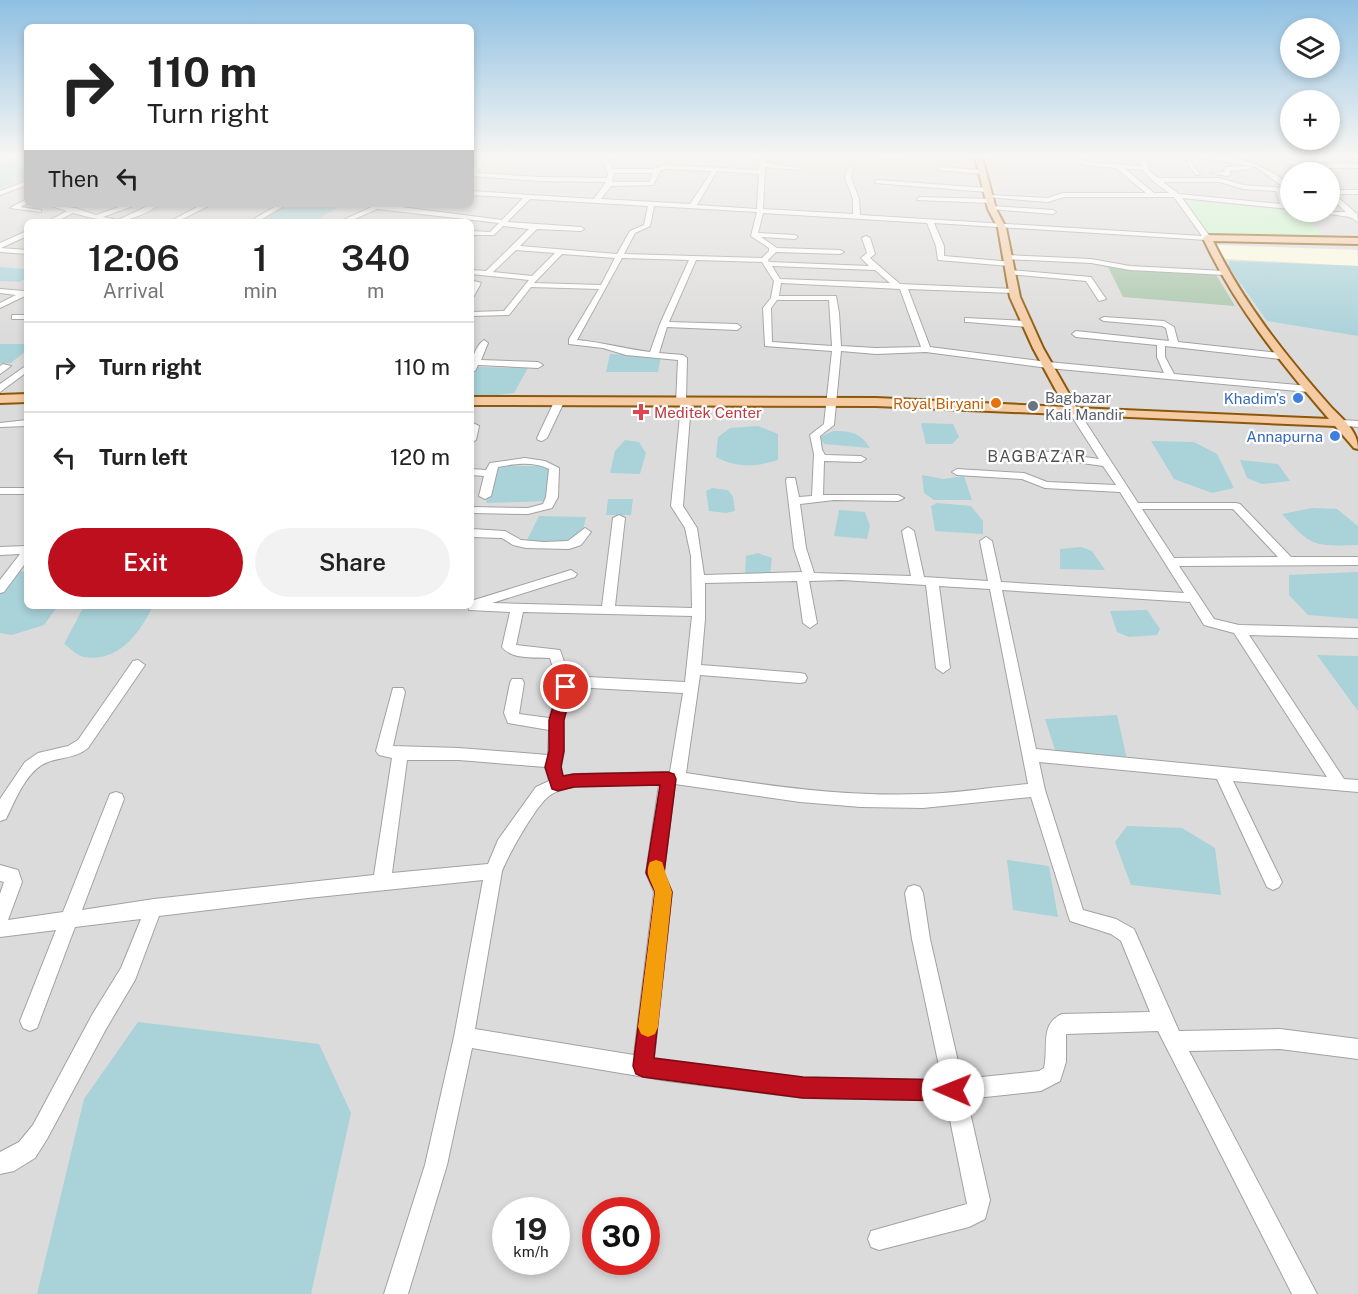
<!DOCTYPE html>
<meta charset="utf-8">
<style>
:root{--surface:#fff;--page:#f2f2f2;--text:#222;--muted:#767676;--line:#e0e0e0;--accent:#bd0f1d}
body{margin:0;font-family:"Public Sans",sans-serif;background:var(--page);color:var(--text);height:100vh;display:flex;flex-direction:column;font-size:22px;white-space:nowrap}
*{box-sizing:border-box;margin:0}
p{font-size:20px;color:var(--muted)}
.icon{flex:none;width:33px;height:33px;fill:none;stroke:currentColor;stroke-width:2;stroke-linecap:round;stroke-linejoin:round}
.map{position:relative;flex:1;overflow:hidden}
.drawer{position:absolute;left:24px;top:219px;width:450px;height:390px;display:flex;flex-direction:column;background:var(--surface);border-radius:9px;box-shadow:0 3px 9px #0003}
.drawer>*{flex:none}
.hud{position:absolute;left:24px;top:24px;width:450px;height:183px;border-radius:9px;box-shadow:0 3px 9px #0003;background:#fff;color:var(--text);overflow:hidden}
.controls{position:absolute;left:1280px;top:18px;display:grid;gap:12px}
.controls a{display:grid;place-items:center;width:60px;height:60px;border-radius:50%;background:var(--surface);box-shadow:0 3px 9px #0003;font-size:30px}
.speed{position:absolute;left:492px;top:1197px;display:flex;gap:12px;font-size:30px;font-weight:700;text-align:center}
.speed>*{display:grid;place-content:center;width:78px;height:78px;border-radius:50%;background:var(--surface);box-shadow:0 3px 9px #0003;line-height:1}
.speed small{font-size:15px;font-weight:400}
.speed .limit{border:9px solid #d22;background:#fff;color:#111}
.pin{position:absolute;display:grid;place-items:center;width:51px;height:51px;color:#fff;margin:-26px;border:3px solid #fff;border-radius:50%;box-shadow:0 2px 6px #0007}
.me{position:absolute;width:66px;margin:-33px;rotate:271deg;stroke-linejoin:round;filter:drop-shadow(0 0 4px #0008)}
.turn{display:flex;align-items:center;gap:21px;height:126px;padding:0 24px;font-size:27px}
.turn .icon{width:78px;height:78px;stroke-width:2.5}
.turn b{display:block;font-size:42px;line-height:51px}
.then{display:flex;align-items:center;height:57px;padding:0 24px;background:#0003;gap:12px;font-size:22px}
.eta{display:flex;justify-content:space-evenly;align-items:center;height:102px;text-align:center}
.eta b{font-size:36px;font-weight:600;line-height:42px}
.primary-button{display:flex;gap:12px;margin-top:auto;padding:12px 24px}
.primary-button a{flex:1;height:69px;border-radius:36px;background:var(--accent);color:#fff;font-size:24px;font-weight:600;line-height:69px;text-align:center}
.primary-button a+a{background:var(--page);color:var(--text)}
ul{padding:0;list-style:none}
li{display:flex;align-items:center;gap:18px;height:90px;padding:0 24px;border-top:2px solid var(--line)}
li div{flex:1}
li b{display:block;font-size:22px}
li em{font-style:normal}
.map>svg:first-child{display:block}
.residential{fill:#dcdbdb;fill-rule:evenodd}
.education{fill:#fcfae0}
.cemetery{fill:#a8c5aa}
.park{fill:#c5f5c5}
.water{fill:#a9d2d9}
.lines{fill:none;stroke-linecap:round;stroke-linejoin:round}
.stream{stroke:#a9d2d9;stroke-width:1.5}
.minor-casing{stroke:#a2a2a2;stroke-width:2}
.major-casing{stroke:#8d580b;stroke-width:4}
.minor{fill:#fff;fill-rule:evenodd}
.major{fill:#f5cba4;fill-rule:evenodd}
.rail-casing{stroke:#6c6c6c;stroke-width:2}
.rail{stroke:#fff;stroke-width:1.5;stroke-dasharray:5;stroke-linecap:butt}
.route{fill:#bd0f1d;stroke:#7b0a13;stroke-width:1.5}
.slow{fill:#f59e0b}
.shop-dot{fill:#3f7fe0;stroke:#fff;stroke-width:2}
.food-dot{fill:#e8710a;stroke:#fff;stroke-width:2}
.worship-dot{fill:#6b7280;stroke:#fff;stroke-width:2}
.health-dot{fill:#e0444e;stroke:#fff;stroke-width:2}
.labels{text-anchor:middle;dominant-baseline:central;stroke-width:4.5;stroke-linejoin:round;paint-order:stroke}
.far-worship-label{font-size:15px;fill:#5b616d;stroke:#fff;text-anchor:start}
.far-shop-label{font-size:15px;fill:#366cbe;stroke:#fff;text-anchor:end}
.far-food-label{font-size:15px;fill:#c56008;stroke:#fff;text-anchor:end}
.far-health-label{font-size:15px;fill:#be3a42;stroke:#fff;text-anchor:start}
.far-neighbourhood-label{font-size:16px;letter-spacing:1.5px;fill:#515151;stroke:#fff}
</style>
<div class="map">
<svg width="1358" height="1294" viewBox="0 0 1358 1294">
<rect width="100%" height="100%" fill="#eeebe5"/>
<path class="residential" d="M0,157h27v47h444v-47h887v1137h-1358zM1290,172h39v40h-39zM27,222h444v384h-444zM506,1210h50v52h-50zM596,1210h50v52h-50z"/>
<path class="education" d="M1219,245l138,5 1,16 -133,-7 -9,-13z"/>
<path class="cemetery" d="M1108,267l107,6 20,33 -112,-9z"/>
<path class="park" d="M1187,201l117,11 20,27 -116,-4z"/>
<path class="water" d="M8,162l18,1 -9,4 10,2v7l-27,10v-21z
M286,204h58l-31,18h-56z
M1229,261l129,5v70l-91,-15 -38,-54z
M0,267l27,2v9l-8,4 -19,-1z
M0,344h27v6l-16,13h-11z
M610,354l51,2 -3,16h-52z
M477,367l51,1 -14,25 -31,4 -12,-3v-14z
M921,423l32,1 6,13 -7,7h-26z
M758,426l20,8v26c-22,7 -42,8 -62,-3l2,-20 12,-9z
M833,431c17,0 27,1 37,17l-46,-4 -4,-7z
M625,440l14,2 7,11 -6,21 -30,-1 5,-22z
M1151,441l43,1 23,12 17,34 -22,5 -38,-14z
M1240,460l38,4 12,17 -28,3 -15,-6z
M495,466h56l-1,35 -64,2z
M922,475l21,4 21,-3 8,24h-38l-10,-7z
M712,488l16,2 5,7 2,14 -9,2 -17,-2 -3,-20z
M608,499h25l-2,16h-25z
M937,503l34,3 12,15v13l-48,-3 -4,-25z
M1312,508l25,1 21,17v19c-43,1 -46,3 -76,-31z
M839,510l26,2 5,14 -3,13 -33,-3z
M539,516l47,1 -7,30 -55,-1z
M1081,547l11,4 13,19 -45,-1v-20z
M758,553l14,5 -2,17 -25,-1 1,-18z
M17,571l10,1v34h31l-14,19 -32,10 -12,-2v-44z
M1358,572v47l-50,-4 -19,-20v-20z
M84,606h69c-13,27 -35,57 -69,51 -7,-1 -14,-9 -20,-13z
M1147,610l13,19 -3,6 -28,2 -12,-5 -7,-21z
M1317,655l41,1v55z
M1117,715l10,44 -70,-3 -12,-37z
M1127,826l55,2 33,20 6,47 -90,-10 -16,-43z
M1007,860l42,6 9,51 -45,-7z
M138,1022l181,22 32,69 -40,181h-274l47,-195z"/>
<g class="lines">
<path class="stream" d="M0,187l27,-9"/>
<defs>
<path id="minor" d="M8,157h7l-15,6v-4z
M478,157h6l-2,9 -6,7 65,4 66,1 1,-5 -7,-16h6l5,12h41l13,-4 93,5 1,-13h6v6l34,5 -3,2 -32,-3 -2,42 90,5v-15l-8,-21 2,-9 3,-2 3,2 -2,9 8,21 1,16 342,21 -28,-39h-110l-16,5 -62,-5 3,-2 59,3 15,-5h83l-30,-25 -33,-3 -11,-8h6l8,5 56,4 -1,-4 4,-5h6l-4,5 2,9 9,7h62l23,7 42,3 -29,-21 -59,-10c34,-3 67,5 93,29v5l-7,1 7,17 -108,-11 29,40 -4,2 -273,-17 10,23v10l68,6v4h-3l-71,-6 -2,-14 -9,-23 -164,-10 -5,20 37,2 3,2 -3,2 -34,-2 16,11 63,2 4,2 -4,2 -64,-2 -8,8 1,2 100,4 -8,-8 6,-5 -5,-15 4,-2 4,2 5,16 -5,4 30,26 114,5 4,2 -4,2 -106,-4 22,58 118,15 116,11 -7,-16v-12l-81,-8 -4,-3 4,-3 93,10 -3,-13 -4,-2 -58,-5 -4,-2 4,-2 60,4 10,6 4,15 102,11 4,3 -4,3 -115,-13v11l9,17 135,12 5,3 -5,3 -261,-24 -122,-16 -50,2 -35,-3 -7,74 -14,11 2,14 3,5 36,1 5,3 -5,3 -37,-1 -1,34h75l6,3 -6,3 -64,-1 -34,4 6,44 8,25 97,3 -9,-45 6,-4 6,4 10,46 64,4 -8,-40 6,-4 6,4 9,41 183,11 -64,-101 -75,-4 -23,-9 -65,-4 -5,-3 5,-3 67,4 23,9 69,3 -13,-19 -62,-9 -5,-3 5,-3 58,8 -30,-47 5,-3 5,3 59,91h98l4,1 51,53h67v8l-179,1 35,53 25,6 119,3v10l-109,-3 95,144 14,1v12l-125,-11 49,101 -3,5 -6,3 -6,-3 -50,-108 -178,-17 6,28 38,120 33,9 18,10 45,102 101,-2 78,10v20l-78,-10 -91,2 128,243h-25l-134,-263 -92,3v28l-6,19 -19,10 -74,8 23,101 -5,19 -16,8 -90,23 -8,-3 -3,-8 3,-8 96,-27 -21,-104 -143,-2 -135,-17 -196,-33 -25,117 -39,129h-24l41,-129 29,-128 29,-157 -175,18 -149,18 -24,64 -29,49 -59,110 -12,19 -21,13 -14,3v-22l19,-10 14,-17 59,-110 29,-47 20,-49 -66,8 -38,101 -7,3 -7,-3 -3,-7 36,-91 -56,7v-43l4,-12 -4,-1v-16l18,5 4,12 -14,38 55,-8 45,-113 2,-5 6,-2 6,2 2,5 -42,111 72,-11 220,-24 18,-117 -13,-3 -3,-4 17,-63h10l2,4 -12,54 66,2 89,7 1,-25 -41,-7 -4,-10 6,-30 2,-4h10l2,4 -5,31 30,4 10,-31 -9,-29c-15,-1 -38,2 -48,-11l8,-35 -41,-2 -1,-3 3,-1v-5l100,-31 6,4 -2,3 -83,26 110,3 11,-88 6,-3 6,3 -10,88 77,2 -1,-52 -6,-28 -14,-22 10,-100 -5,-3 2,-43 -52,-5 -23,-7 -34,-4v-5l30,-50 -68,-2 -22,28 -38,1v-4l33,-1 25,-31 -58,-6v-4l15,1 43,-42 -26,-3 -9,9h-23v-4l19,1 9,-9 -122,-14 -29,13h-9l39,-18 124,16 21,-22 -52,-3v-4l123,8 12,-17 -65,-1 -70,-5zM1124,168l19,2 10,11 16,12h-15zM666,169l46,2 -22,33 -89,-5 10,-13 42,-1 7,-14zM717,171l42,3 -2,35 -60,-4zM614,173h39l-4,9h-37zM1163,182h57l23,7 33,2 4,13 -101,-10zM530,199l118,7 -4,19 -14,6 -13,23 -97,-8 17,-17 44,2 3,-2 -3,-2 -74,-5zM654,206l103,6 -6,24 18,12v3l-7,7 -138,-4 11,-21 15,-7zM516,250l39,3 -23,23 -39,-4zM562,254l53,4 -14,27 -67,-2zM622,258l67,2 -29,64 -10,28c-25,-3 -48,-10 -73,-12zM696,260l66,2 12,19 -3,17 -8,10 2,38 67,5 -8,73 -14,11 4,19 -2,42 -13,1 -4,-19h-8l-1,2 8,68 8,24 -98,3 -7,-47 -14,-22 8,-103 -5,-3 1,-42 -4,-3 -24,-2 8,-26 70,3 4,-3 -4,-3 -68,-2zM772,266l103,4 15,13 -110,-4zM781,283l119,6 21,58 -45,1 -35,-2 -2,-33 -3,-17h-57zM777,300h52l3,46 -60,-4 -1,-34zM1142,509h91l45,48 -104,1zM842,580l84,5 10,83 7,5 7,-5 -11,-82 51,3 38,195c-35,3 -70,9 -105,10 -80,3 -159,-9 -237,-21l14,-98 100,8 5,-1 2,-4 -2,-4 -5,-1 -99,-8 4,-46v-36l92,-2 6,42 7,5 7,-5 -8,-42zM1002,590l188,12 14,23 30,8 93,144 -291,-28zM523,612l169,4 -7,66 -116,-6 -9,-26 -44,-5zM573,687l110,6 -13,79 -96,2 -11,2 -2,-9 3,-16 -1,-31zM407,760h52l86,7 4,14 -13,6 -38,53 -10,24 -96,9zM675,784l125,18 61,5 62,1 108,-11 39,124 41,13 10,7 29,71 -88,2c-23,10 -13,34 -18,54l-5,3 -77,8 -32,-140 -7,-46 -3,-6 -6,-2 -6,2 -3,6 7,46 30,141 -139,-2 -149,-19 18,-167 -8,-19zM659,785l-13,88 8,19 -20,163 -159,-26 27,-158c7,-17 33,-64 47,-75 21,-16 83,-11 110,-11z
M873,157h35l-3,2z
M972,157h10l-3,2z
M1277,157l30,6 51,1v4c-25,-1 -59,4 -81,-11z
M1186,161h4l10,14h-4z
M1250,166l2,3 -22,2 1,3 -3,2 -18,-3 15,-1 -1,-3 3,-2z
M939,167l44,3 3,2 -3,2 -46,-4z
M877,180l110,8 3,2 -3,2 -112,-9z
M27,181v4l-27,10v-4z
M1329,190h29v4h-24l23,20 1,8 -8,-5 -28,-4 -1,-1h25l-17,-16z
M919,197l71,2 3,2 -3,2 -73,-3z
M27,199v5l-7,3 21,3v2l-31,-4z
M45,204l30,4 21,7 32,-11h6l-1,2 -30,11 15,3 34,-16h8c-31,22 -51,19 -87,9l-18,9h-8l20,-11z
M203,204h9l-35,18h-8z
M279,204h8l-30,18h-8z
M992,206l61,4 3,2 -3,2 -63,-5z
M27,231v5l-26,12 26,2v4l-27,-2v-9z
M1007,255l84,4 39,7 95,5 4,2 -4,2 -95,-5 -39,-7 -87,-4v-4z
M1010,270l81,7 15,22 -7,2 -13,-20 -79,-7v-4z
M474,281l7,2 -7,13h-3v-9z
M0,289l25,2 2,4 -27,13v-5l16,-8 -16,-2z
M12,315h15v4h-15z
M965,318l62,3 4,3 -4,3 -59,-5h-3z
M484,340l4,3 -7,17 57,2 5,3 -5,3 -60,-3 -3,6h-4c0,-10 4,-25 13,-31z
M3,364l8,2 -11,8v-8z
M27,365v7l-27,20v-8z
M559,399l5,3 -17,36 -5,3 -4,-1 -1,-2 17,-36z
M27,420v6l-27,1v-4z
M1341,420l17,1v6l-21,-2v-4z
M471,422l8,4 -3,14 -5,3z
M525,458l20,3 14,7 -1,29 -6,11 -24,6 -57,-1v-6l57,1 15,-4 3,-7 3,-28c-16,-8 -35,-5 -51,-2l-7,29 -6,3 -6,-3 5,-20 -13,-1v-6l15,1 4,-7z
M0,488h27v6h-27z
M585,528l6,4 -10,13 -12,4 -43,-1 -13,-3 -11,-7 -31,-1v-8l34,2 16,9 23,2 24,-1z
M27,546v15l-23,31 -4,1v-13l20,-26 -20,1v-8z
M138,660l7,5 -57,83c-12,10 -26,9 -40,14 -21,7 -33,39 -42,57l-6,2v-22l25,-37 13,-9 30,-7 10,-6 55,-79z"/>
<path id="major" d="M975,157h7l14,52 10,19 14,69 23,51 34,60 252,11c-49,-57 -94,-113 -126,-181l4,-3 151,3v6l-145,-3c30,61 71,113 117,165 12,13 28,24 28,43l-4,-1 -19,-22 -459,-20 -405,-1v-8l405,1 189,9 -32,-59 -23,-51 -12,-69 -10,-19z
M27,394v8l-27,1v-8z"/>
</defs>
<use href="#minor" class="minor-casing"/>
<use href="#major" class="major-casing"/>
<use href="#minor" class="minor"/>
<use href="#major" class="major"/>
<defs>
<path id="rail" d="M0,159l7,-2"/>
</defs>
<use href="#rail" class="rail-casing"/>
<use href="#rail" class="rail"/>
</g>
<linearGradient id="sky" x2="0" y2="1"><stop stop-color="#8fc0e2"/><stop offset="0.46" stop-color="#f7f6f3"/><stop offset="1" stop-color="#f7f6f3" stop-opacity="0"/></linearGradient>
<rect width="1358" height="338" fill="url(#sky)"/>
<path class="route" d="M566,681l7,6 -9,33v31l-3,16 2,9 11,-2 94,-2 6,2 2,5 -12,94 8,19 -18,166 149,19 150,3 7,3 3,7 -3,8 -7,3 -150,-3 -160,-21 -7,-3 -3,-8 22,-174 -9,-19 14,-88 -86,2 -16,4 -6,-2 -7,-22 4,-16v-31l10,-33z"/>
<path class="slow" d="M656,860l6,2 10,30 -14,135 -3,7 -7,3 -7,-3 -3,-7 17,-135c-3,-11 -11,-17 -5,-30z"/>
<g class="shop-dot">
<circle cx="1298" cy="398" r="6"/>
<circle cx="1335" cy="436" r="6"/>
</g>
<circle class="food-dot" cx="996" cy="403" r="6"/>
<circle class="worship-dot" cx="1033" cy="406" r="6"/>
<path class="health-dot" d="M638 403h6v6h6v6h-6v6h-6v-6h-6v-6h6z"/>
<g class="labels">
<g class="far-worship-label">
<text x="1045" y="397">Bagbazar<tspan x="1045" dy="17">Kali Mandir</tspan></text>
</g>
<g class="far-shop-label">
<text x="1286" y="398">Khadim's</text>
<text x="1323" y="436">Annapurna</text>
</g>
<g class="far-food-label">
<text x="984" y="403">Royal Biryani</text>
</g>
<g class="far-health-label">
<text x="654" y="412">Meditek Center</text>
</g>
<g class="far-neighbourhood-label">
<text x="1037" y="456">BAGBAZAR</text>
</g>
</g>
</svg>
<div class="controls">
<a><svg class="icon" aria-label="layers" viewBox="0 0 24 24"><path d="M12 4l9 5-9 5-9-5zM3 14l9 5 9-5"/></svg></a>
<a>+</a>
<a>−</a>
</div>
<div class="speed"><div>19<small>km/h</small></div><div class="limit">30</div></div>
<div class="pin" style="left:566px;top:687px;background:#d93025"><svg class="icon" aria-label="arrive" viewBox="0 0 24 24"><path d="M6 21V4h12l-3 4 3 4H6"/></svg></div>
<svg class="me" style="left:953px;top:1090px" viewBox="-20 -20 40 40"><circle r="19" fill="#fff"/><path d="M0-13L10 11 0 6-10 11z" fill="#bd0f1d"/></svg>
<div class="hud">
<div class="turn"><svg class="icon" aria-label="right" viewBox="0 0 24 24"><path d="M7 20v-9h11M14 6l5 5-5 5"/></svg><div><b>110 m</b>Turn right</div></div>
<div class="then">Then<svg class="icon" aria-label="left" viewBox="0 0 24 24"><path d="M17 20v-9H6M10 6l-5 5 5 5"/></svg></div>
</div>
<section class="drawer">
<div class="eta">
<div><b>12:06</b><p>Arrival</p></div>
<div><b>1</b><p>min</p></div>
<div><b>340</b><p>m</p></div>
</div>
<ul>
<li><svg class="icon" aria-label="right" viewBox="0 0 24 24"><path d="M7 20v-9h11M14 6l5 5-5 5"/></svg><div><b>Turn right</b></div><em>110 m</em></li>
<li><svg class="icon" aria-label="left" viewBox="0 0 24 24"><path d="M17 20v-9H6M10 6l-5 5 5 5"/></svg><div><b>Turn left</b></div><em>120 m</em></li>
</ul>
<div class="primary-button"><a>Exit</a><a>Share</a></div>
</section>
</div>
